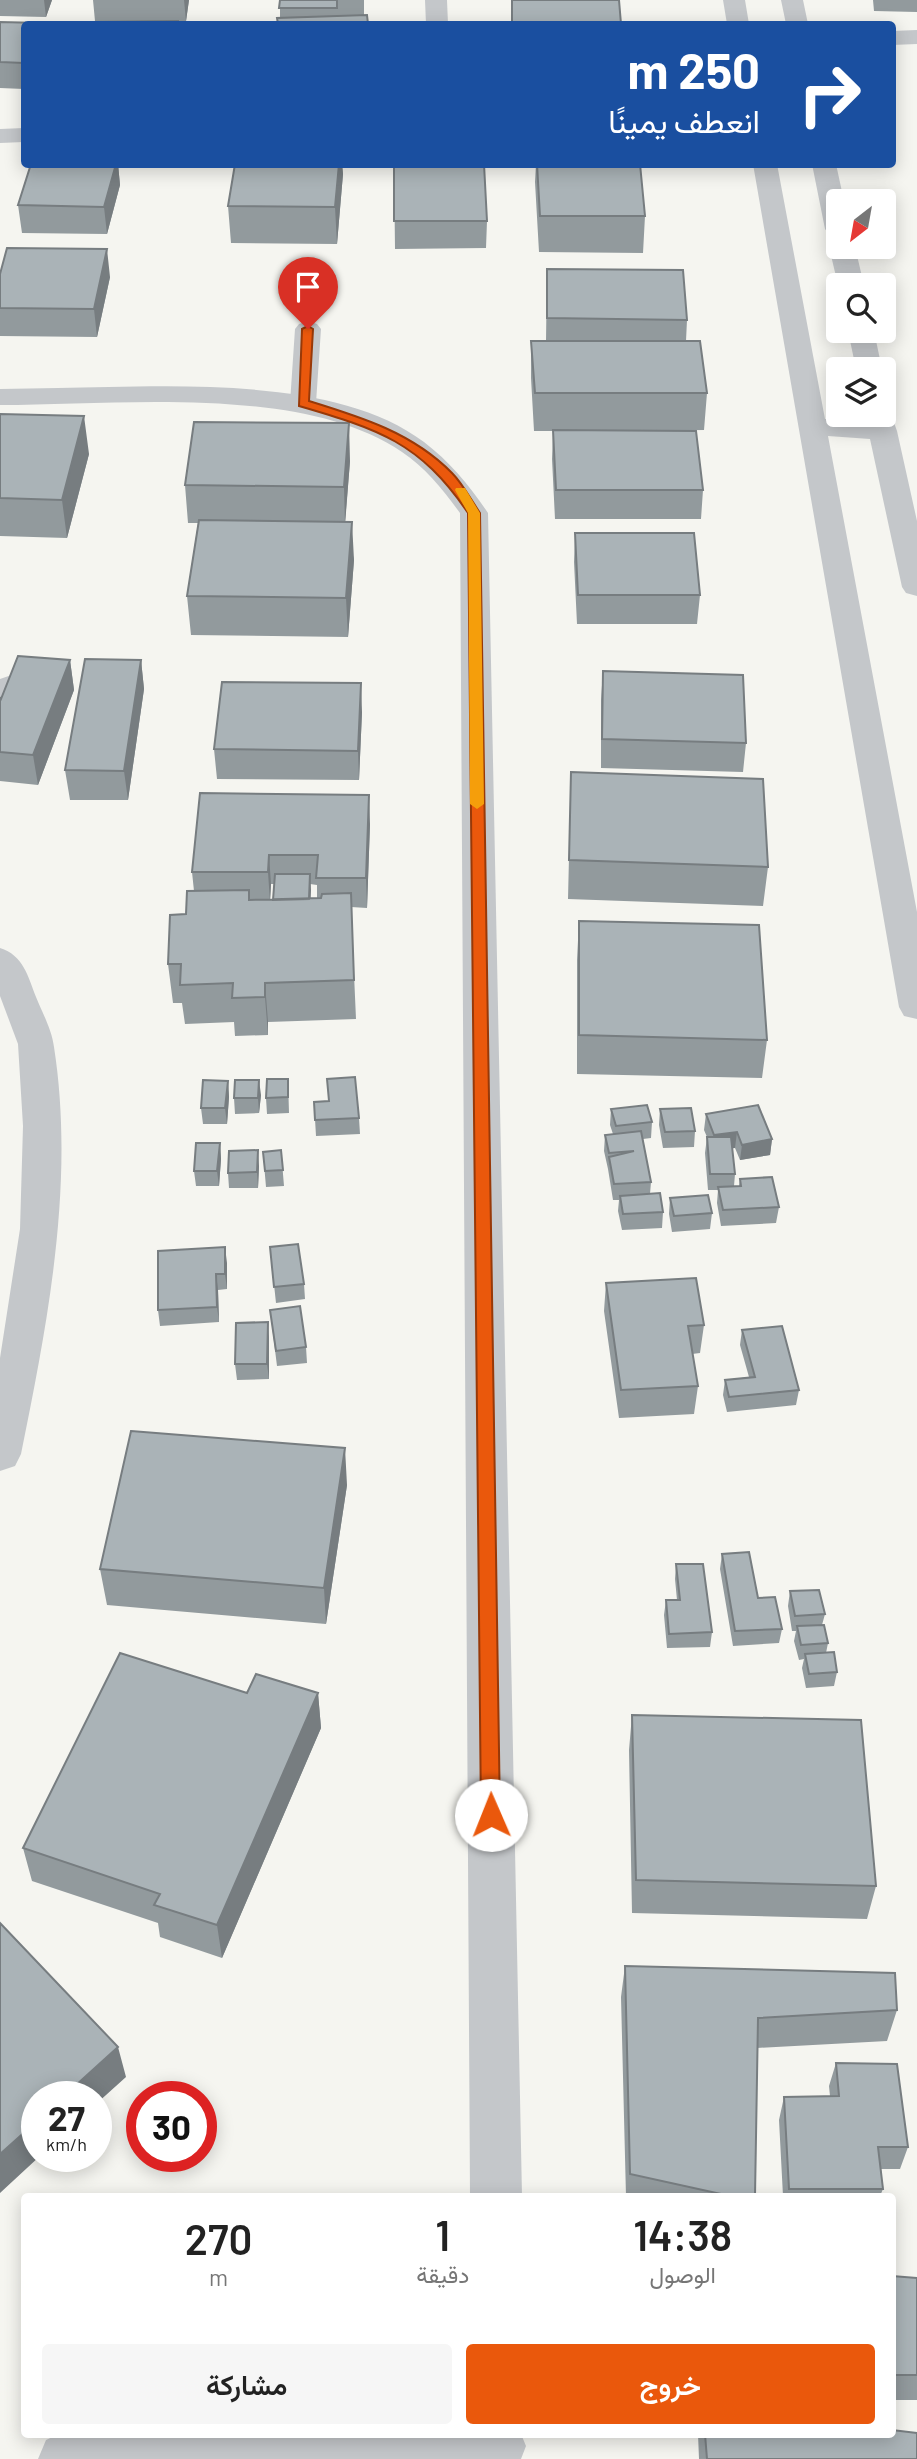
<!DOCTYPE html>
<html lang="ar">
<meta charset="utf-8">
<style>
:root{--surface:#fff;--page:#f6f6f6;--text:#222;--muted:#767676;--accent:#ea580c}
body{margin:0;font-family:Barlow,Vazirmatn,sans-serif;background:var(--page);color:var(--text);direction:rtl;height:100vh;display:flex;flex-direction:column;font-size:26px;white-space:nowrap}
*{box-sizing:border-box;margin:0}
p{font-size:23px;color:var(--muted)}
.icon{flex:none;width:38px;height:38px;fill:none;stroke:currentColor;stroke-width:2;stroke-linecap:round;stroke-linejoin:round}
.map{position:relative;flex:1;overflow:hidden;direction:ltr}
.details{position:absolute;left:21px;top:2193px;width:875px;height:245px;display:flex;flex-direction:column;background:var(--surface);border-radius:7px;box-shadow:0 4px 18px #0003;direction:rtl}
.details>*{flex:none}
.hud{position:absolute;left:21px;top:21px;width:875px;height:147px;border-radius:7px;box-shadow:0 4px 18px #0003;direction:rtl;background:#1a4fa0;color:#fff;overflow:hidden}
.needle{width:46px;rotate:211deg}
.buttons{position:absolute;left:826px;top:189px;display:grid;gap:14px}
.buttons a{display:grid;place-items:center;width:70px;height:70px;border-radius:7px;background:var(--surface);box-shadow:0 4px 18px #0003;font-size:35px}
.speed{position:absolute;left:21px;top:2081px;display:flex;gap:14px;font-size:35px;font-weight:700;text-align:center}
.speed>*{display:grid;place-content:center;width:91px;height:91px;border-radius:50%;background:var(--surface);box-shadow:0 4px 18px #0003;line-height:1}
.speed small{font-size:18px;font-weight:400}
.speed .limit{border:10px solid #d22;background:#fff;color:#111}
.pin{position:absolute;display:grid;place-items:center;width:60px;height:60px;color:#fff;margin:-72px -30px;border-radius:50% 50% 50% 0;rotate:-45deg;box-shadow:0 0 7px #0007}
.pin .icon{rotate:45deg}
.me{position:absolute;width:77px;margin:-38px;rotate:359deg;stroke-linejoin:round;filter:drop-shadow(0 0 5px #0008)}
.turn{display:flex;align-items:center;gap:24px;height:147px;padding:0 21px;font-size:32px}
.turn .icon{width:91px;height:91px;stroke-width:2.5}
.turn b{display:block;font-size:49px;line-height:60px}
.eta{display:flex;justify-content:space-evenly;align-items:center;height:119px;text-align:center}
.eta b{font-size:42px;font-weight:600;line-height:49px}
.button{display:flex;gap:14px;margin-top:auto;padding:14px 21px}
.button a{flex:1;height:80px;border-radius:7px;background:var(--accent);color:#fff;font-size:28px;font-weight:600;line-height:80px;text-align:center}
.button a+a{background:var(--page);color:var(--text)}
.map>svg:first-child{display:block}
.lines{fill:none;stroke-linecap:round;stroke-linejoin:round}
.lane{fill:#c4c7ca;fill-rule:evenodd}
.street{fill:#c4c7ca;fill-rule:evenodd}
.wall{fill:#929a9d;fill-rule:evenodd}
.shaded-wall{fill:#777d80}
.building{fill:#aab3b7;stroke:#777d80;stroke-width:2}
.route{fill:#ea580c;stroke:#983908;stroke-width:2}
.slow{fill:#f59e0b}
</style>
<div class="map">
<svg width="917" height="2459" viewBox="0 0 917 2459">
<rect width="100%" height="100%" fill="#f5f5f0"/>
<g class="lines">
<path class="lane" d="M308,321l9,3 4,5 -5,74 -4,6h-18l-4,-6 5,-74 4,-5z
M52,661l10,3 5,6 -5,6 -62,23v-20z"/>
<path class="street" d="M425,0h22l1,24h-22z
M723,0h22l4,24h-22z
M781,0h22l5,24h-22z
M917,30v14l-25,1v-14z
M24,128v14l-24,1v-14z
M753,164h24l48,255 42,3 -2,-7h19v-7l5,1 8,22 20,90v75l-11,-3 -4,-6 -32,-148 -42,-3 89,476v107l-13,-3 -5,-9z
M812,164h24l8,37h-6v36l-9,-3 -4,-5z
M838,240v7h17l9,38h-26l-9,-38z
M848,331h26l8,38h-26z
M58,388c107,-1 277,-14 366,54 26,20 46,44 64,71l34,1683h-52l-10,-1683c-17,-23 -34,-45 -58,-61 -100,-68 -284,-47 -402,-47v-16z
M0,948c23,7 28,28 36,49 6,15 16,33 18,50 21,135 -6,274 -33,407l-6,12 -15,5v-113l20,-129 3,-103 -5,-82 -18,-48z
M59,2434h462l5,12 -5,13h-483l8,-19z"/>
</g>
<path class="wall" d="M0,0h52l-6,17 -46,-1z
M93,0h96l-3,21h-8l1,3h-85l47,-3h-46z
M280,0h84v16l-84,2z
M873,0h44v12l-43,-1z
M0,22l40,1v1h-16v65l-24,-1z
M31,164h87l2,21 -13,49 -85,-1 -4,-28z
M235,164h107l1,10 -6,70 -106,-1 -3,-37z
M394,164l93,57 -1,27 -91,1z
M536,164h104l5,52 -2,37 -104,-1 -4,-70z
M547,269l140,51 -1,21 21,52 -3,37 -76,1 75,59 -2,29h-146l-3,-60 1,-28h-19l-3,-53v-37h15z
M0,274l110,3 -13,60 -97,-1z
M0,414l89,40 -22,84 -67,-2z
M350,461l-5,61 9,38 -6,77 -157,-2 -4,-39 11,-73h-10l-3,-38z
M575,533l125,62 -3,29h-120l-3,-62z
M70,660l4,30 -36,95 -38,-4v-83z
M141,660l3,29 -16,111h-58l-5,-30z
M603,671l143,72 -3,29 -142,-4v-68z
M362,712l-3,68 -142,-1 -3,-30z
M571,772l197,95 -5,39 -195,-7z
M370,824l-3,84 -16,-1 5,112 -88,3v13l-33,1 -1,-14 -49,2 -3,-21h-9l-5,-39 26,-73 -2,-19zM271,884h3l-1,16h-3zM310,884l7,1v13l-7,1z
M579,921l188,119 -5,38 -185,-4v-114z
M288,1079l1,34 -22,1 -1,-16z
M228,1081l1,16 -2,27h-24l-2,-16z
M261,1095l-2,18 -24,1 -1,-16z
M328,1101l31,17 1,16 -44,2 -2,-34z
M611,1109l41,13 -1,16 -8,1 8,43 -1,12 13,18 -1,16 -40,2 -4,-19 1,-11h-6l-5,-31 -4,-18 1,-16 8,-1 -3,-9z
M660,1109l35,22 -1,16 -31,1 -4,-23z
M706,1114l66,25 -2,16 -30,5 -5,-12h-3l3,26 -1,12h5l1,-7 39,28 -3,16 -55,3 -4,-23 1,-13h-10l-3,-37 2,-16 -3,-7z
M220,1143l1,16 -2,27h-23l-2,-15z
M281,1150l3,36 -18,1 -3,-35z
M259,1166l-1,22h-29l-1,-15z
M670,1198l42,15 -2,16 -38,3 -3,-18z
M270,1247l34,37 1,15 -29,4z
M227,1263v26l-9,1 1,32 -59,4 -2,-16z
M606,1283l98,42 -4,28 -8,1 6,32 -4,28 -75,4 -15,-107z
M270,1310l36,37 1,16 -30,3z
M742,1330l57,60 -3,15 -69,7 -4,-17 2,-15 24,-3 -9,-32z
M269,1337v42l-32,1 -2,-16z
M347,1485l-21,139 -219,-19 -7,-36z
M722,1554l60,75 -3,14 -46,3 -13,-77z
M676,1564l36,68 -2,15 -43,1 -3,-33 2,-15h11l-2,-21z
M790,1591l35,23 -3,11 6,18 -2,10 11,19 -3,14 -28,2 -4,-20 2,-9 -5,1 -5,-19 2,-10h-4l-4,-25z
M247,1693h71l3,35 -99,230 -62,-21 -2,-14 -126,-42 -9,-33z
M632,1715l244,171 -9,33 -235,-6 -3,-163z
M625,1966l272,44 -10,31 -130,7 -2,148h-129l-5,-199z
M836,2063l72,84 -8,22h-19l2,20 -3,7h-97l-4,-76 5,-23 46,-1 -1,-10z
M892,2276l25,2v122h-25z
M698,2434h194l25,25h-218z"/>
<path class="shaded-wall" d="M44,0h8l-6,17z
M184,0h5l-3,21z
M116,164h2l2,21 -13,49 -3,-27z
M339,164h3l1,10 -6,70 -2,-37z
M107,249l3,28 -13,60 -3,-28z
M84,416l5,38 -22,84 -5,-38z
M349,423l1,38 -5,64 -1,-38z
M352,522l2,38 -6,77 -2,-39z
M70,660l4,30 -36,95 -5,-30z
M141,660l3,29 -16,111 -4,-29z
M361,683l1,29 -3,68 -1,-29z
M369,795l1,29 -3,84 -1,-30z
M269,855l2,29 -1,18 -2,-30z
M310,874l1,16 -1,26 -1,-16z
M265,983l3,39v13l-3,-38z
M259,1080l2,15 -2,18 -1,-15z
M228,1081l1,16 -2,27 -2,-16z
M737,1132l-2,16 -23,3 2,-16z
M772,1139l-2,16 -30,5 2,-15z
M220,1143l1,16 -2,27 -2,-15z
M258,1150l1,16 -1,22 -1,-16z
M225,1247l2,16v26l-2,-15z
M216,1274l2,16 1,32 -2,-15z
M268,1322l1,15v42l-2,-15z
M345,1448l2,37 -21,139 -2,-36z
M318,1693l3,35 -99,230 -5,-33z
M118,2047l8,30 -30,27v-8h-32z
M37,2121v35h3l-40,37v-39z"/>
<path class="building" d="M280,0h57v8h-58z
M512,0h107l2,24h-109z
M367,15l1,9h-90l-1,-6z
M178,21v3h-84v-2z
M0,22l40,1 -1,1h-15v39l-24,-1z
M31,164h85l-12,43 -86,-2z
M235,164h104l-4,43 -107,-1z
M394,164h90l3,57h-93z
M537,164h103l5,52h-105z
M7,248l100,1 -13,60 -94,-1v-34z
M547,269l136,1 4,50 -140,-2z
M531,341h169l7,52h-172z
M0,414l84,2 -22,84 -62,-2z
M194,422l155,1 -5,64 -159,-2z
M553,430l143,1 7,59h-147z
M199,520l153,2 -6,76 -159,-2z
M575,533h119l6,62h-122z
M18,656l52,4 -37,95 -33,-3v-54l1,1z
M85,659l56,1 -17,111 -59,-1z
M603,671l140,4 3,68 -144,-4z
M222,682l139,1 -3,68 -144,-2z
M571,772l192,7 5,88 -199,-7z
M200,793l169,2 -3,83h-50l2,-23h-49l-1,17h-76z
M275,874h35l-1,25 -36,1z
M249,890v10l72,-2 1,-4 29,-1 3,87 -89,3v14l-33,1 1,-15 -53,2 1,-21h-13l2,-49 16,-1 1,-23z
M579,921l180,4 8,115 -188,-5z
M355,1077l4,41 -44,2 -1,-18 15,-1 -2,-22z
M267,1079h21v18l-22,1z
M203,1080l25,1 -3,27h-24z
M235,1080h24l-1,18h-24z
M647,1105l5,17 -36,4 -5,-17z
M758,1105l14,34 -30,6 -5,-13 -23,3 -8,-21z
M691,1108l4,23 -30,1 -5,-23z
M641,1131l10,51 -37,2 -5,-27 25,-6 -25,2 -4,-18z
M707,1137h24l4,37h-25z
M196,1143h24l-3,28h-23z
M258,1150l-1,22 -29,1 1,-22z
M281,1150l2,20 -18,1 -2,-19z
M772,1177l7,30 -56,3 -5,-23 23,-1 -1,-7z
M660,1193l3,19 -40,2 -3,-18z
M708,1195l4,18 -38,3 -4,-18z
M298,1244l6,40 -30,3 -4,-40z
M225,1247v27h-9l1,33 -59,3v-59z
M696,1278l8,47 -16,1 10,60 -77,4 -15,-107z
M300,1306l6,41 -30,4 -6,-41z
M268,1322l-1,42h-32l1,-41z
M782,1326l17,64 -70,7 -4,-17 30,-3 -13,-47z
M131,1431l214,17 -21,140 -224,-19z
M749,1552l9,46 17,-1 7,32 -47,2 -13,-77z
M676,1564h27l9,68 -43,2 -3,-34h14z
M819,1590l6,24 -30,2 -5,-25z
M824,1625l4,18 -27,2 -4,-19z
M834,1652l3,20 -28,2 -4,-20z
M120,1653l127,40 9,-19 62,19 -101,232 -63,-20 6,-11 -137,-46z
M632,1715l229,5 15,166 -240,-6z
M0,1923l118,124 -54,49h-27v25l-37,33z
M625,1966l270,7 2,37 -139,8 -3,178h-25l-100,-22z
M836,2063l61,1 11,83h-30l5,42h-94l-5,-92 55,-1z
M892,2276l25,2v97h-25z
M892,2430l25,3v26h-210l-2,-25h187z"/>
<path class="route" d="M308,326l5,3 -4,72c52,16 104,32 143,72 11,11 19,27 28,40l20,1302 -3,6 -6,3 -7,-3 -3,-6 -13,-1302c-48,-71 -90,-84 -169,-107l3,-77z"/>
<path class="slow" d="M456,488h9l15,25 4,291 -7,5 -7,-5 -2,-291 -13,-23z"/>
</svg>
<div class="buttons">
<a><svg class="needle" viewBox="-14 -14 28 28"><path d="M0-13l5 13h-10z" fill="#e53935"/><path d="M0 13l5-13h-10z" fill="#767676"/></svg></a>
<a><svg class="icon" aria-label="search" viewBox="0 0 24 24"><circle cx="10" cy="10" r="6"/><path d="M15 15l6 6"/></svg></a>
<a><svg class="icon" aria-label="layers" viewBox="0 0 24 24"><path d="M12 4l9 5-9 5-9-5zM3 14l9 5 9-5"/></svg></a>
</div>
<div class="speed"><div>27<small>km/h</small></div><div class="limit">30</div></div>
<div class="pin" style="left:308px;top:329px;background:#d93025"><svg class="icon" aria-label="arrive" viewBox="0 0 24 24"><path d="M6 21V4h12l-3 4 3 4H6"/></svg></div>
<svg class="me" style="left:491px;top:1815px" viewBox="-20 -20 40 40"><circle r="19" fill="#fff"/><path d="M0-13L10 11 0 6-10 11z" fill="#ea580c"/></svg>
<div class="hud">
<div class="turn"><svg class="icon" aria-label="right" viewBox="0 0 24 24"><path d="M7 20v-9h11M14 6l5 5-5 5"/></svg><div><b>250 m</b>انعطف يمينًا</div></div>
</div>
<section class="details">
<div class="eta">
<div><b>14:38</b><p>الوصول</p></div>
<div><b>1</b><p>دقيقة</p></div>
<div><b>270</b><p>m</p></div>
</div>
<div class="button"><a>خروج</a><a>مشاركة</a></div>
</section>
</div>
